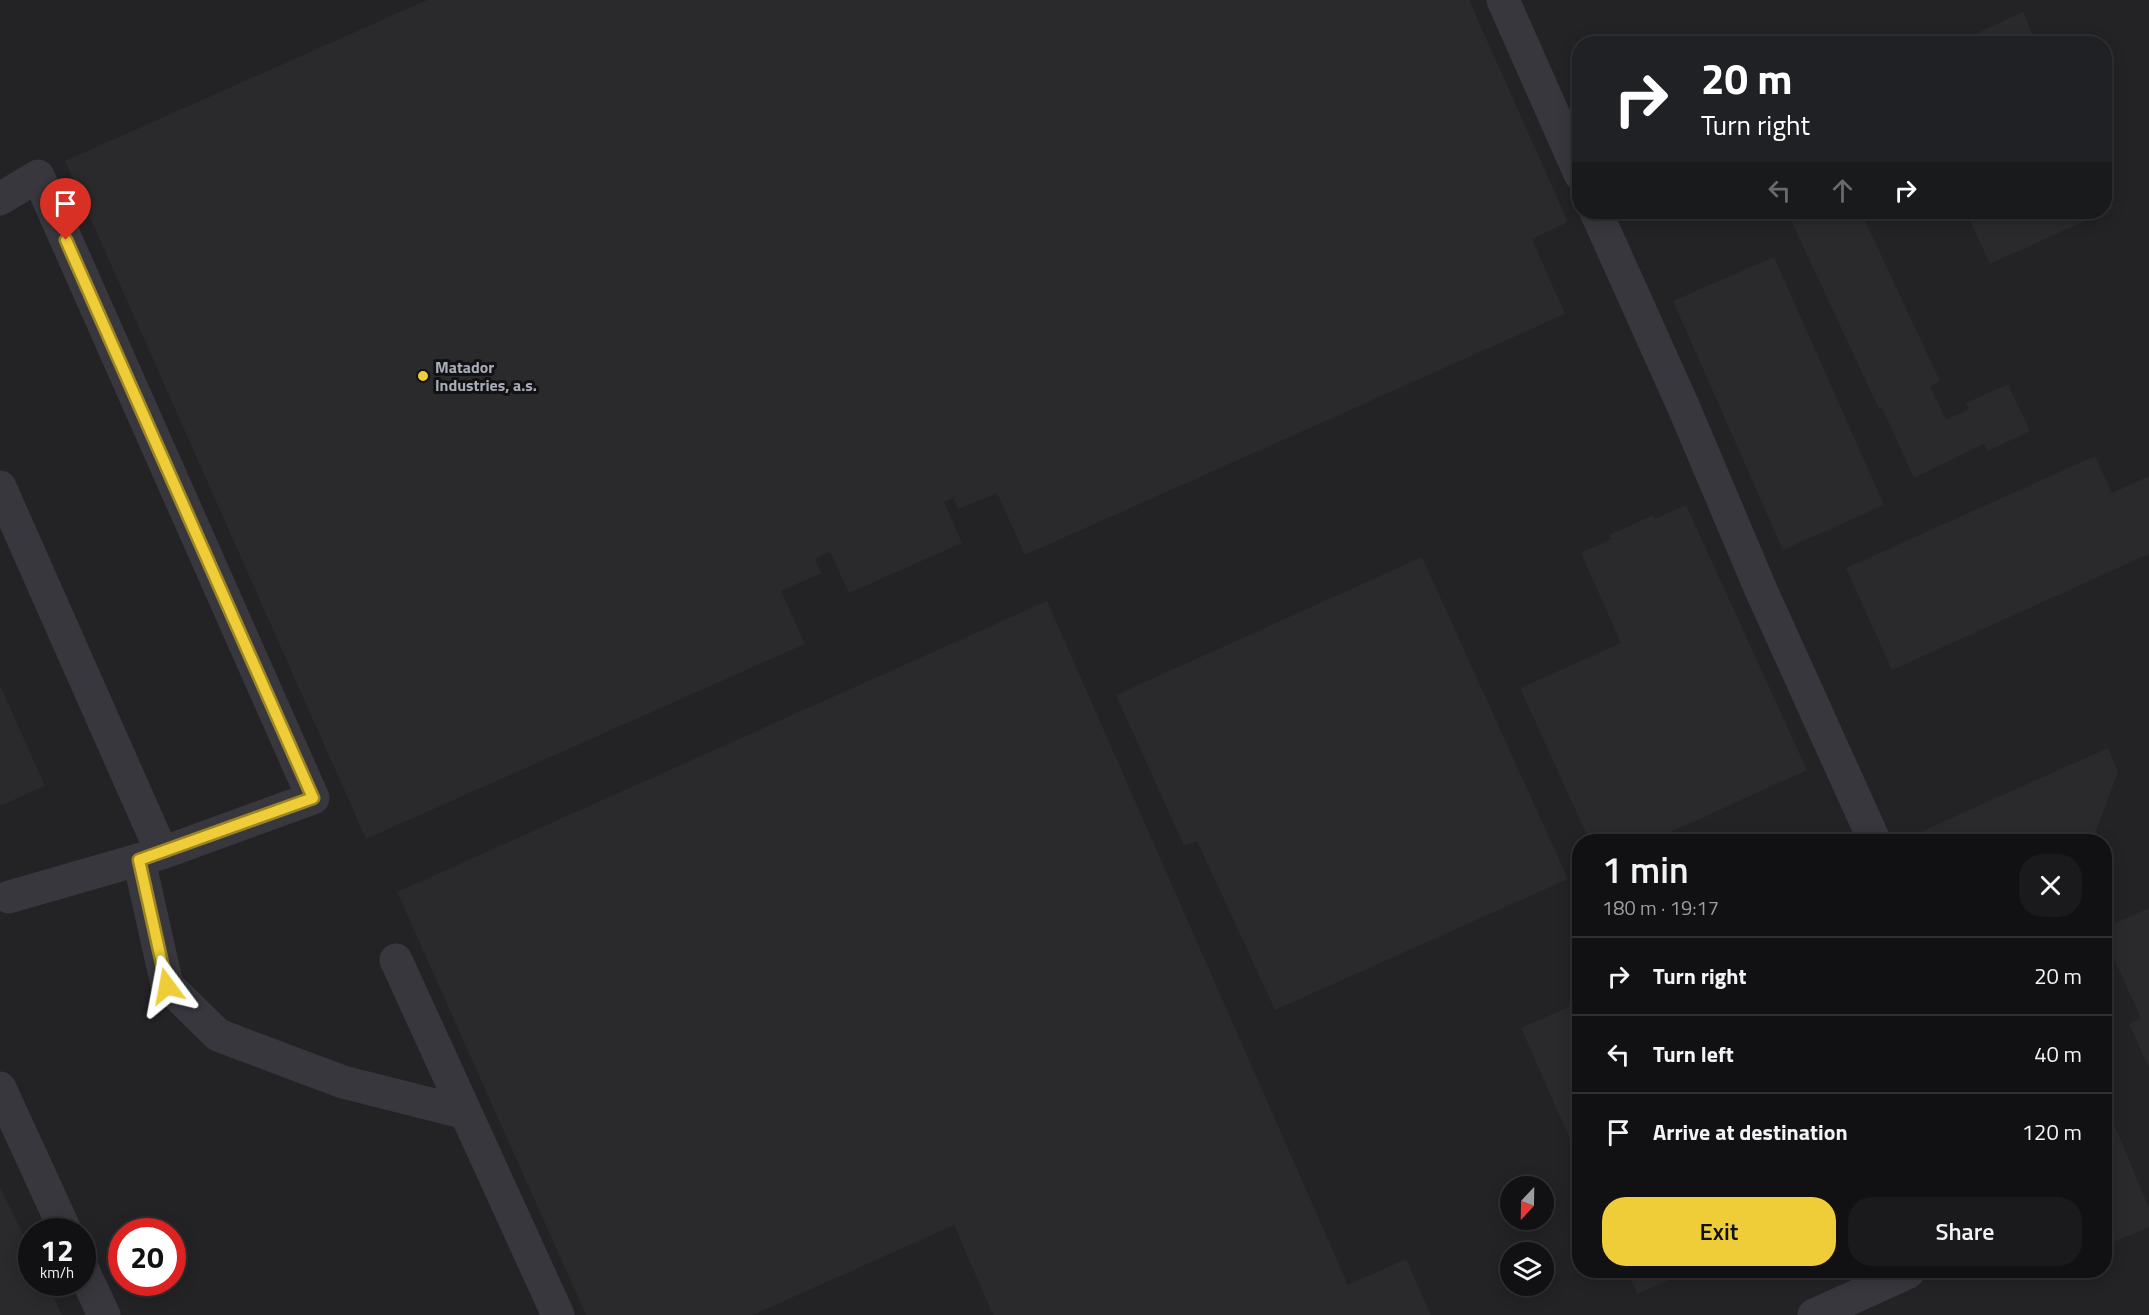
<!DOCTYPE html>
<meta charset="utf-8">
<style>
:root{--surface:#111012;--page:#1a191b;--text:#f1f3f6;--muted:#9c9d9f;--line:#303032;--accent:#efcd38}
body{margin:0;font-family:"Titillium Web",sans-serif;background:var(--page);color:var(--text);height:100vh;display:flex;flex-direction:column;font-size:22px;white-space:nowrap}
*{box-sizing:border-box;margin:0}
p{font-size:20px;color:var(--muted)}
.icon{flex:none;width:33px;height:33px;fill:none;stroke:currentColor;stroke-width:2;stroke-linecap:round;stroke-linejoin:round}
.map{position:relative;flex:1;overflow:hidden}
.drawer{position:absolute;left:1572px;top:834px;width:540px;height:444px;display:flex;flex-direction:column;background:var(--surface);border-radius:24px;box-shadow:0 3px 15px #0003,0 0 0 2px var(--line)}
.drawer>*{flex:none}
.guide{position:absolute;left:1572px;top:36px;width:540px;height:183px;border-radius:24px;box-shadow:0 3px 15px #0003,0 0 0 2px var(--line);background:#202124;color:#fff;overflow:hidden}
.needle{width:39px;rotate:202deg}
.tools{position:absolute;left:1500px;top:1176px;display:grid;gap:12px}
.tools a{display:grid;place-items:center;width:54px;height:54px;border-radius:50%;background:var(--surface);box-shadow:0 3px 15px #0003,0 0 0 2px var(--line);font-size:30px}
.speed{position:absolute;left:18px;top:1218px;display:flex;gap:12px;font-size:30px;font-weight:700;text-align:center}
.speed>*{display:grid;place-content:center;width:78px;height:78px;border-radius:50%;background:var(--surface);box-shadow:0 3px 15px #0003,0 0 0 2px var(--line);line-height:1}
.speed small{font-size:15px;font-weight:400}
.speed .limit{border:9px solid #d22;background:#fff;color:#111}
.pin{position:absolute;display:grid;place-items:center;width:51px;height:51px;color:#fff;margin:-62px -26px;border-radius:50% 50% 50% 0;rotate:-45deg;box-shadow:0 0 6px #0007}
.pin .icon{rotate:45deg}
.me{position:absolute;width:66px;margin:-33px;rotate:347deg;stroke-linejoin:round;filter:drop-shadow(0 0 4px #0008)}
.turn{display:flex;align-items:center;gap:21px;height:126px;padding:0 30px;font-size:27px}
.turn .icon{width:78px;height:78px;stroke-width:2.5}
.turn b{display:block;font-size:42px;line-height:51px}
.lanes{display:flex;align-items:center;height:57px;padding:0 30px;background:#0003;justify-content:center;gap:30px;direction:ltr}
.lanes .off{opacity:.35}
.round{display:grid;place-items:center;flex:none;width:63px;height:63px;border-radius:24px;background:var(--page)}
.headline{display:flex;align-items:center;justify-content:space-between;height:102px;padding:0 30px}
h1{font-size:36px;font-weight:600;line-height:45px}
.button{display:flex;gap:12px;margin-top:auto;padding:12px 30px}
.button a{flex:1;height:69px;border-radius:24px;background:var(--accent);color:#111;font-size:24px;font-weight:600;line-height:69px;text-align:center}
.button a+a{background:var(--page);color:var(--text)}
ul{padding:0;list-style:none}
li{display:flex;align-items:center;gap:18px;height:78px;padding:0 30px;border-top:2px solid var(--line)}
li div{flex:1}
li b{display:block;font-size:22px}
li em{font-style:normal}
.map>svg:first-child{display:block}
.built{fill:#232225;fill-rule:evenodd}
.building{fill:#2a292c}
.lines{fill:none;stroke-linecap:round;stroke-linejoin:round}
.minor{stroke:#37373d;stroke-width:33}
.route-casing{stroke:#9b8524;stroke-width:15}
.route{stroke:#efcd38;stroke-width:10}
.poi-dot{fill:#efcd38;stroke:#121113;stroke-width:2}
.labels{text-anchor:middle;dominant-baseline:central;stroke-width:6;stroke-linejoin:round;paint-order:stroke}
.poi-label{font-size:16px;font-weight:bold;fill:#a8abb8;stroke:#121113;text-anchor:start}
</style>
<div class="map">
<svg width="2149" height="1315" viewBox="0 0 2149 1315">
<rect width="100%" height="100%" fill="#171618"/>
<path class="built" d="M0,0h2149v1315h-2149zM1580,44h524v168h-524zM1580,842h524v428h-524zM1510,1186h34v34h-34zM32,1232h50v50h-50zM122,1232h50v50h-50zM1510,1252h34v34h-34z"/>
<path class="building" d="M427,0h1042l99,222 -36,17 33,75 -540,241 -28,-62 -39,16 -5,-11 -9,4 18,41 -113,50 -19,-41 -15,7 7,14 -41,18 24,53 -439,195 -301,-678z
M2023,12l14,32h-83z
M2104,189l9,19 -123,56 -24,-52h138z
M1787,212h74l79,169 -10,5 16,34 23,-11 -3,-6 42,-19 22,47 -42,20 -4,-7 -70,34 -32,-70 -3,1z
M1774,257l110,248 -101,45 -110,-249z
M2095,456l17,37 37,-17v78l-257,116 -46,-102z
M1686,505l121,265 -158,72h-59l-70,-154 101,-45 -40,-90 30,-14 -2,-4 44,-20 2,4z
M1422,557l146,322 -293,131 -78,-169 -13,5 -68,-151z
M1047,601l301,684 58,-26 25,56h-438l-39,-90 -201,90h-167l-189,-423z
M0,685l45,101 -45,20z
M2108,748l10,24 -26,70h-181l-2,-5z
M2149,908v160l-20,-44 12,-6 -37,-81v-9z
M1580,1002v160l-59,-134z
M2104,1100l45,108v19l-45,19z
M0,1187l32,65v30h14l16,33h-62z
M1627,1270h64l-54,24z"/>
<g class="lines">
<path class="minor" d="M1503,0l77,174
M0,199l38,-23 275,622 -151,55 -153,44
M1596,212l88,196 77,182 114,252
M0,487l162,366
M139,860l28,125 51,50 125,47 123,31
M396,960l162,355
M0,1088l66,144
M82,1268l22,47
M1814,1315l93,-42 3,-3"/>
</g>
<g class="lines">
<defs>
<path id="route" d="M66,240l247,558 -174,62 28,126"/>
</defs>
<use href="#route" class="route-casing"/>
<use href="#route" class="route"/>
</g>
<circle class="poi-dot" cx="423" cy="376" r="6"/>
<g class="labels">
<g class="poi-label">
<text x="435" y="367">Matador<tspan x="435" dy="18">Industries, a.s.</tspan></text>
</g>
</g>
</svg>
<div class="tools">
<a><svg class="needle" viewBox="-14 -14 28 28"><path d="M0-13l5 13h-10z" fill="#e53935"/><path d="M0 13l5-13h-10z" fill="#9c9d9f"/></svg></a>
<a><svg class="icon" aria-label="layers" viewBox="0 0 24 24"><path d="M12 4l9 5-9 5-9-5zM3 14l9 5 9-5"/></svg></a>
</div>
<div class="speed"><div>12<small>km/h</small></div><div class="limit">20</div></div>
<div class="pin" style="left:66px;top:240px;background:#d93025"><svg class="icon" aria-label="arrive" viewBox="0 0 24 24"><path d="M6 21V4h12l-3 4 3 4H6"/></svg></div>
<svg class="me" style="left:167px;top:986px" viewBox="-20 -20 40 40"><path d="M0-17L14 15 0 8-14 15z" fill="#efcd38" stroke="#fff" stroke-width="4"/></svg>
<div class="guide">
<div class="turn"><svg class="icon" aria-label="right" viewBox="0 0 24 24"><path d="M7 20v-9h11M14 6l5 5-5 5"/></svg><div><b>20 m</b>Turn right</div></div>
<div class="lanes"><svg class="icon off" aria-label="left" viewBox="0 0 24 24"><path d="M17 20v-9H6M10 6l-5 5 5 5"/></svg><svg class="icon off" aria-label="ahead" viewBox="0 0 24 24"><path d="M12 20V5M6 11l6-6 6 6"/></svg><svg class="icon" aria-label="right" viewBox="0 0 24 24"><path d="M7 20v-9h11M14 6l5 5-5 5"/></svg></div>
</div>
<section class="drawer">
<div class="headline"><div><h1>1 min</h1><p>180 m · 19:17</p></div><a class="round"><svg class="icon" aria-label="close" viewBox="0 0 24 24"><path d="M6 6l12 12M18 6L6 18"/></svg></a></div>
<ul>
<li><svg class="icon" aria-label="right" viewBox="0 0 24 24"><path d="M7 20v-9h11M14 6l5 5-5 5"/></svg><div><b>Turn right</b></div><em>20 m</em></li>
<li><svg class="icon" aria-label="left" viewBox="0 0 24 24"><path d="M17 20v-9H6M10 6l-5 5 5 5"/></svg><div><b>Turn left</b></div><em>40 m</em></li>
<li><svg class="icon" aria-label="arrive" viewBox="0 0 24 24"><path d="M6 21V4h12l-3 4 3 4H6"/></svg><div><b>Arrive at destination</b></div><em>120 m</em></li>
</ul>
<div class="button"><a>Exit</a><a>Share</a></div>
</section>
</div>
